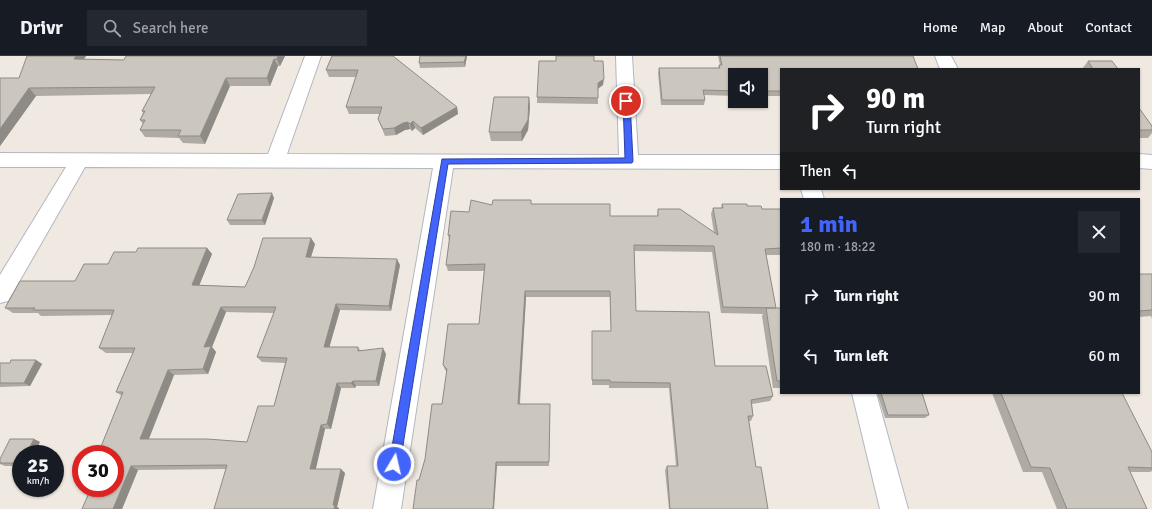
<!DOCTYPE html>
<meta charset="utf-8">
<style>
:root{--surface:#171b24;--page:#242831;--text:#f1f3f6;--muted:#9ea1a6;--line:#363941;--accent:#4264fb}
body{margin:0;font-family:Signika,sans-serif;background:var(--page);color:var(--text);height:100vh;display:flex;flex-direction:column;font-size:15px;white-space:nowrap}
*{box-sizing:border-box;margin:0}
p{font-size:13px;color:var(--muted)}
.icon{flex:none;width:22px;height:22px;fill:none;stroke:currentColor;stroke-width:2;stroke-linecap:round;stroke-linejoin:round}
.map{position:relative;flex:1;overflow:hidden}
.sheet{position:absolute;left:780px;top:142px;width:360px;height:196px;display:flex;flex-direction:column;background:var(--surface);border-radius:0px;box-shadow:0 1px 3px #0004}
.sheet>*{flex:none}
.guide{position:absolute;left:780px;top:12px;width:360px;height:122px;border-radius:0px;box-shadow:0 1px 3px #0004;background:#202124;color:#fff;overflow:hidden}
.tools{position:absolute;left:728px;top:12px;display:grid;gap:8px}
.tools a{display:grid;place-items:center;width:40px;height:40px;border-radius:0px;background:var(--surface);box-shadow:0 1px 3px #0004;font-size:20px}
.speed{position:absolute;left:12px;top:389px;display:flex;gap:8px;font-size:20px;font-weight:700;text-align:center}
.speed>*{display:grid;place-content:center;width:52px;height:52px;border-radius:50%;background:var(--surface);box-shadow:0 1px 3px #0004;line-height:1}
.speed small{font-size:10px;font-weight:400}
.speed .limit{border:6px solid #d22;background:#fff;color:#111}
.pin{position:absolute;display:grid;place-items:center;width:34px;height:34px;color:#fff;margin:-17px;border:2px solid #fff;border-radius:50%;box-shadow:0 1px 4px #0007}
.me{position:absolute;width:44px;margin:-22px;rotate:9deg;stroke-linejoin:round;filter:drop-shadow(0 0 3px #0008)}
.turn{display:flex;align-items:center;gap:14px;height:84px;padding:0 20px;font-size:18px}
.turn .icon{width:52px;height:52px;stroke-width:2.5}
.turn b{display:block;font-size:28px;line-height:34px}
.then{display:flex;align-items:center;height:38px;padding:0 20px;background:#0003;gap:8px;font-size:15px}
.round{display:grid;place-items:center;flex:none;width:42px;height:42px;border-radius:0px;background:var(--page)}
.summary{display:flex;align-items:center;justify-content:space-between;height:68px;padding:0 20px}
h1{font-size:24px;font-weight:700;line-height:30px;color:var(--accent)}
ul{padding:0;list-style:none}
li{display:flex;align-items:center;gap:12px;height:60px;padding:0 20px}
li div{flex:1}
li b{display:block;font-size:15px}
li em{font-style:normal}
header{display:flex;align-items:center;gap:24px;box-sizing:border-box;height:56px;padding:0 20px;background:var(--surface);border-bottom:1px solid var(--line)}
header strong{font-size:19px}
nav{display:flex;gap:22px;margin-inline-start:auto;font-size:14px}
.search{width:280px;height:36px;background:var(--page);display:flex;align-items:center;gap:10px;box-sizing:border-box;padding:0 14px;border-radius:0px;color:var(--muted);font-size:15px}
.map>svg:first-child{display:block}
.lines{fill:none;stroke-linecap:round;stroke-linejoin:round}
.street-casing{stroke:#b4b7c1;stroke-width:2}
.street{fill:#fff;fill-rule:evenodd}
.wall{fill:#afaba4;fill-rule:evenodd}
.shaded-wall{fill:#8e8b86}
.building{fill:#cbc7bf;stroke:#8e8b86;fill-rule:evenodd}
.route{fill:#4264fb;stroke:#2b41a3}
</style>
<header>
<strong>Drivr</strong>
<div class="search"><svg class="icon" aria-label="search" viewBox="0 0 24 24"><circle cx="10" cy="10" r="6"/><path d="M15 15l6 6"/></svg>Search here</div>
<nav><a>Home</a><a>Map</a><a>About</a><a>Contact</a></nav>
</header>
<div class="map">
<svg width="1152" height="453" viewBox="0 0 1152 453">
<rect width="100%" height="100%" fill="#efe9e1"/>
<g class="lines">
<defs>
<path id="street" d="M305,0h16l-34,98 332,1 -3,-99h16l6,99h143v14l-328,-1 -52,341h-28l60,-341 -348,-1 -77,134 -8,2v-28l66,-108h-66v-14l268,1z
M935,0h16l7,13h-18z
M1139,98l13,1v14l-13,-1z
M801,133h20l3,10h-20z
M852,337h24l32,116h-28z"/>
</defs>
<use href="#street" class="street-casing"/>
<use href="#street" class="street"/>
</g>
<path class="wall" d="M86,0l-2,3 40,1 161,-4 -5,10h-2l-8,20h-40l-25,58 -22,-1 -4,-5 -34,-1 -5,-7 3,-6 -3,-4 3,-7 -1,-2 9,-17 -115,2 -36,50v-68h19z
M332,0l125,51 1,7 -35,21 -8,-7 -3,3 -2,-2 -5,1 -9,5 -11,1 -7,-17 2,-5h-31l-3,-7 10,-30h-27l-3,-7z
M420,0h47l-2,11 -45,1 -1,-5z
M718,0h195l-132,13v27h-20v-21h-26v21l-31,-1 1,5 -1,5h-43l-3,-32 1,-5h59l1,-3h1z
M594,5l9,24 -5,4v15l-61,-1v-6z
M1088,5l30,8h-36z
M529,41l1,10 -2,23 -6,11h-31l-2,-9z
M1139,52l13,18v7l-4,5h-9z
M274,142l-9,27h-35l-3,-5z
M531,144v4l79,12h47l1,-7 56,24 -3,-19 2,-6h8l1,-4 25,2 15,3h19v46h-15l10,53h5v80h-8l-11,-72 1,-2 -42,-1 -9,-61 -78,-1 2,60 79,55 58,30 -3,5 -18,3 1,12 -2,5h-3l8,46 12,42h-99l-4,-39 2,-4h9l-7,-78h-60v-3h-17v-49l19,-5 -1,-34h-84l-6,107 30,5 -1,57h-52l-78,14 23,-76 5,-32 -2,-2 -2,-5 36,-41 5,-53h-36l-2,-6 3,-24 -1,-6 44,-30z
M315,188l-4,13 89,8 -9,46 -51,-1 -11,37h29l2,3 26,4 -7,32h-23l-1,2h-14l-10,41h-6l-10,40 30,4 -8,34 2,1 -113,-39 -88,1 -16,39h-40l8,-18h-3l-9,-4 3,-5v6h34l7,-92 -6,-4 17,-39h-27l-7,-5 13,-33 -71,1 -3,-3h-25l-8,-5 70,-27 33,-17 28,-12 71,-4 5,6 -13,31 46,2zM226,256l48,1 -17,44 5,5 23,1 -11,43 -27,36 -98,-3 25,-64 34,-1 8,-22 -4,-5z
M1139,218h13v45l-1,-3 -12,1z
M36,304l6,4 -12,22 -30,1v-24h10z
M877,337h45l7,22 -4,3h-40z
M992,337h130l30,59v19l-2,1h-20l17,37h-90l-15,-37h-19z
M34,383l6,3 -19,12v12h-16l-5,-2v-5z
M21,432h25l-1,2 -20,-1z"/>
<path class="shaded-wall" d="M76,0h10l-7,11 -5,-8z
M278,0h7l-5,10 -3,-7z
M466,0h1l-2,11 -1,-5z
M274,3l4,7 -8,20 -3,-8z
M226,22l4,8 -25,58 -5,-8z
M604,23l-1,6 -6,4 1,-6z
M29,32l7,8 -36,50v-17z
M529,41l1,10 -2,23 -6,11 -1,-9z
M457,51l1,7 -35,21 -2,-7z
M413,65l2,7 -3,3 -2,-7z
M408,66l2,7 -5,1 -9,5 -2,-7 9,-5z
M272,137l2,5 -9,27 -3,-5z
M311,182l4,6 -6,19 -3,-6z
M207,192l5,6 -15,37 -5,-6z
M397,203l3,6 -9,46 -2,-5z
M525,235l1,6 -7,112 -1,-5z
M336,248l4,6 -12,42 -4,-5z
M221,251l5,5 -14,35 4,5 -8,22 -5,-5 1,-22z
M383,292l3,6 -7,32 -3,-5z
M36,304l6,4 -12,22 -6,-3z
M168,314l6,5 -27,68 -7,-4z
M353,325l3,5 -1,2 -4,-5z
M337,327l4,5 -10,41 -4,-5z
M321,369l4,4 -10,44 -5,-4z
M34,383l6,3 -6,12h-8z
M496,406l1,4 -3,43h-1z
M131,410l7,4 -16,39h-9z
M341,413l4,4 -8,34 2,1v1h-5l-1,-4z"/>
<path class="building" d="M27,0h49l-2,3 50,1 2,-4h152l-1,3h-3l-7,19h-41l-26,58h-22l3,-6h-41l5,-10h-5l5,-9h-3l13,-24 -126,1 -29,41v-51h19z
M332,0h61l64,51 -36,21 -8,-7 -3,3 -2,-2 -5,1 -9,5 -11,1 -5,-10 4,-12h-36l12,-37h-32z
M420,0h46l-2,6 -45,1z
M556,0h38v5h9l1,18 -6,4v15l-61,-1 2,-36h17z
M720,0h193l5,13h-137v22h-20v-16h-26v16l-32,-1 2,10h-43l-3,-32h61l-1,-3h3z
M1088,5h24l6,8h-25z
M494,41h35l-1,23 -7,12h-32z
M1139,52l13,18v4h-13z
M272,137l-10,27h-35l11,-26z
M471,144l21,5 1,-5h38v4h79v12h48v-7h22l38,26 -5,-27h10l-1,-4h25v2h14l1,3h19v39l-16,1 11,59 -53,-1 -9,-61 -80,-1 2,66 73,1 6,54h51l7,30 -22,4 2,16h-5l8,51h5l7,42h-98l-3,-43h11l-8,-83 -60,-1v-2h-18v-49h19l-1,-40h-85l-7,113h32l-1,58h-53l-3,47h-80l4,-29h2l6,-21 7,-55h10l5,-35 -4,-4 5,-41h31l6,-60 -39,1 4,-30h-2l3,-24 18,1z
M263,182h48l-5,19 91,2 -8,47 -53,-2 -12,43h34v4l25,-3 -7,33h-23l-2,2h-14l-10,41 -6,1 -11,44h31l-8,36h2l-1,4h-120l13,-44 -96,1 -18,43h-31l9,-21h24v-34h-17l25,-62h-7l19,-44h-36l15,-38h-81l2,-2h-30l15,-27h55l9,-17h24l6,-12h22l2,-4h69l-15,37 53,2 9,-20zM221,251h55l-19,50 30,1 -13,48h-16l-11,36 -40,-3h-67l28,-69 35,-1 8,-23 -7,1z
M1139,218h13v36l-13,1z
M766,252h15v73h-4z
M11,304h25l-12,23h-24v-20h10z
M881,337h41l7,22h-41z
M1001,337h121l30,59v16l-24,-1 19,42h-80l-17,-41 -19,-1z
M10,383h24l-8,15h-5v9h-21v-4z
M21,424v7h-3z
M81,426v6l-3,-1z"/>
<path class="route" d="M626,42l4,3 3,60 -1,2 -184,1 -48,300 -2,3 -4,2 -4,-2 -1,-3 53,-305 183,-1 -2,-57z"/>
</svg>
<div class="tools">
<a><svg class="icon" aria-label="sound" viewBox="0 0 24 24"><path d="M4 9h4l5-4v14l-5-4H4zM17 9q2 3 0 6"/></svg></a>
</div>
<div class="speed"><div>25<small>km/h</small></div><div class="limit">30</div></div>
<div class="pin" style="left:626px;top:45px;background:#d93025"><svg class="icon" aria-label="arrive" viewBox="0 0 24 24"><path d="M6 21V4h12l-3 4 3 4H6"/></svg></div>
<svg class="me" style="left:394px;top:408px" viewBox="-20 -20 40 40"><circle r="17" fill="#4264fb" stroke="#fff" stroke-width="3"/><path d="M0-11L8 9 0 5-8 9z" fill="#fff"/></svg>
<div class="guide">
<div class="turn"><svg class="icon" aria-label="right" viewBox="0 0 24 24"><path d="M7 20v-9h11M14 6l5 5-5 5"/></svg><div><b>90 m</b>Turn right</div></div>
<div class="then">Then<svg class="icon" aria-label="left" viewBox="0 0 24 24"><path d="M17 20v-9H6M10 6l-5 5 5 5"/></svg></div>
</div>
<section class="sheet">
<div class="summary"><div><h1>1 min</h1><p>180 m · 18:22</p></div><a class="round"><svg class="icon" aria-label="close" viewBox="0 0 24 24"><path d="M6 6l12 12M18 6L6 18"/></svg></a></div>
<ul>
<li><svg class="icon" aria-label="right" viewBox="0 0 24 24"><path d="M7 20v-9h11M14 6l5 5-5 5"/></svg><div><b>Turn right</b></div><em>90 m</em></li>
<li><svg class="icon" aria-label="left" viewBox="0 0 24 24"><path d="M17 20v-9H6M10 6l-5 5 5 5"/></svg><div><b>Turn left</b></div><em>60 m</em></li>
</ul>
</section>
</div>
